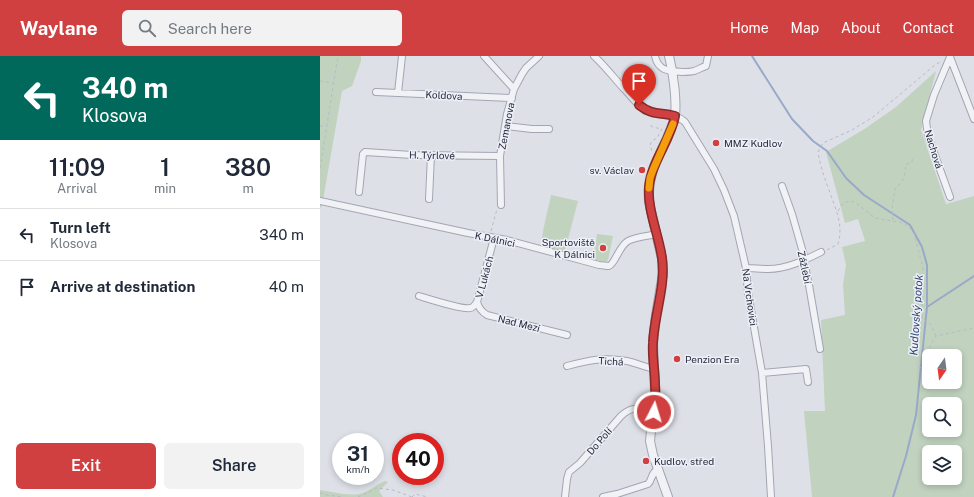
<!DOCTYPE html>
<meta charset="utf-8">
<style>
:root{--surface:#fff;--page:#f2f2f3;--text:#1f2937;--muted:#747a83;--line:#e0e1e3;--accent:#d04040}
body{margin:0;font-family:"Public Sans",sans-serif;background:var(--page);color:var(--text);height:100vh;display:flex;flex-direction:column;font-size:15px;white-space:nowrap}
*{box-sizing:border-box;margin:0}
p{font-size:13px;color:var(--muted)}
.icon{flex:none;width:22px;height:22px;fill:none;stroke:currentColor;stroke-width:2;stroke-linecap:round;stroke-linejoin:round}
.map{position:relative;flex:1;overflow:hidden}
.sheet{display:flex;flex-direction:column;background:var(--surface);width:320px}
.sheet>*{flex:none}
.banner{background:#00695c;color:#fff;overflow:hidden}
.needle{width:26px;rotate:194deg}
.buttons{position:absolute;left:602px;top:293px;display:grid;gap:8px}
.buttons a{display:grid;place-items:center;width:40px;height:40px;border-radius:6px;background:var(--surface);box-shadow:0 2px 6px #0003;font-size:20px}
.speed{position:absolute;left:12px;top:377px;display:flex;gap:8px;font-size:20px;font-weight:700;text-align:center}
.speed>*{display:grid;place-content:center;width:52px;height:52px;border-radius:50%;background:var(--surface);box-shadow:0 2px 6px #0003;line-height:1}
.speed small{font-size:10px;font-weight:400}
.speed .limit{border:6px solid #d22;background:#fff;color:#111}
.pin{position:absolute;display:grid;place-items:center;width:34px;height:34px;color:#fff;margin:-41px -17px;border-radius:50% 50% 50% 0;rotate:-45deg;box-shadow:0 0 4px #0007}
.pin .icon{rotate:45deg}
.me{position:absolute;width:44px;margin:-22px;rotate:5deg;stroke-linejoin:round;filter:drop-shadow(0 0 3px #0008)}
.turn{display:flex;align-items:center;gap:14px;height:84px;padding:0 16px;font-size:18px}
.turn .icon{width:52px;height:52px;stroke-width:2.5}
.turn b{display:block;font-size:28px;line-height:34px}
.eta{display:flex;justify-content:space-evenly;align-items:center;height:68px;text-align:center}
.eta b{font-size:24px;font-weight:600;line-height:28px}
.cta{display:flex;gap:8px;margin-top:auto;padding:8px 16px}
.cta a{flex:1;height:46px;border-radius:6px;background:var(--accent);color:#fff;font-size:16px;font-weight:600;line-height:46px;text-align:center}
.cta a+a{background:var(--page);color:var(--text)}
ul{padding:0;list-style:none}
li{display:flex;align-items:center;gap:12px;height:52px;padding:0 16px;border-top:1px solid var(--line)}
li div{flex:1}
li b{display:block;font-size:15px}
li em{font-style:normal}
header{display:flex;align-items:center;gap:24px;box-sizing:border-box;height:56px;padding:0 20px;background:var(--accent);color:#fff}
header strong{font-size:19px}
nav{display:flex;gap:22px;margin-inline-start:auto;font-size:14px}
.search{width:280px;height:36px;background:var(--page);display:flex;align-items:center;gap:10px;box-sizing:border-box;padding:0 14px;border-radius:6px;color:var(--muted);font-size:15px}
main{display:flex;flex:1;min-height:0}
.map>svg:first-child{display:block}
.green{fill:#c1d2bf;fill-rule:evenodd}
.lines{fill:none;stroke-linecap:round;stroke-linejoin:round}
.stream{stroke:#98a9c9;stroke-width:2}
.minor-casing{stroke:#a3a6b2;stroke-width:8}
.tertiary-casing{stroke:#a3a6b2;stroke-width:10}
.path{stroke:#b8bbc3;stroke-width:1;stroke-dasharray:3 3;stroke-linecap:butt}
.minor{stroke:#f1f2f6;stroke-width:6}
.tertiary{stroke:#f1f2f6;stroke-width:8}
.route-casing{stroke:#872a2a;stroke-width:10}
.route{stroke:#d04040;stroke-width:7}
.slow{stroke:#f59e0b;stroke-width:7}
.poi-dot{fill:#d04040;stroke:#edf0f6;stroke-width:1.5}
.labels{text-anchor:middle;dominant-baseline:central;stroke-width:3;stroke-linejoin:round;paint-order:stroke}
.street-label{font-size:10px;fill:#272c3f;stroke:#edf0f6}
.poi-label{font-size:10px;fill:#272c3f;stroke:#edf0f6;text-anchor:start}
.water-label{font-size:11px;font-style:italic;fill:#304574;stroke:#edf0f6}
</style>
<header>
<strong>Waylane</strong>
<div class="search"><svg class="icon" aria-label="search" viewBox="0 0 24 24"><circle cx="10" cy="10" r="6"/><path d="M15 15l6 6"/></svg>Search here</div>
<nav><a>Home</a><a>Map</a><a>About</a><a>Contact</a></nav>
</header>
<main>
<section class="sheet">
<div class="banner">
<div class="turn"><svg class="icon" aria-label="left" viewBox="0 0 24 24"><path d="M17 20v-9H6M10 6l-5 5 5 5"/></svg><div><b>340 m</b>Klosova</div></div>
</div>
<div class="eta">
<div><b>11:09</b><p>Arrival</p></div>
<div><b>1</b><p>min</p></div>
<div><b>380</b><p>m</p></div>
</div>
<ul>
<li><svg class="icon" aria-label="left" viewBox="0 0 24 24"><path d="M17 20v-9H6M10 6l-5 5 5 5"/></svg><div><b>Turn left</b><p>Klosova</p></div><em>340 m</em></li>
<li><svg class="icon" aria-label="arrive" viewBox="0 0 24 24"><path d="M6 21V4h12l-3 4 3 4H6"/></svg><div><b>Arrive at destination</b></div><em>40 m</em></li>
</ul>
<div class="cta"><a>Exit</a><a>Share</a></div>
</section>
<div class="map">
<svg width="654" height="441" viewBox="0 0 654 441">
<rect width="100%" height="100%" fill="#dee0e8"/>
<path class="green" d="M0,0h41v5l-9,25 -10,5 -20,115 -2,2z
M616,15l-15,59 25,74 28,-8v301h-162l-8,-86h21l-4,-91 24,-5 -2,-30 3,-20 -4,-18 23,-6 -7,-22 -13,4 -19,-71 40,-24 30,-21zM609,300h26v26h-26zM609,348h26v26h-26zM609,396h26v26h-26z
M231,139l27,6 -14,53 -22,-6c-2,-11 7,-41 9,-53z
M277,178l16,2 -5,24 -2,2 -12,-2z
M65,425l3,1 -9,9 4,6h-63v-7c13,2 31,7 43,3 8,-3 14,-9 22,-12z"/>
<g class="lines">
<path class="stream" d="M432,0l40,63 21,22 14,10 19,27 18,17 46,30 12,22 5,18v42l-11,108 -10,41 -13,41
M607,251l47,-31"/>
<defs>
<path id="minor" d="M164,0l30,33
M274,0c11,10 20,22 30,33 7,7 14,17 22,22 13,7 27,0 39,11l29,47 10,21 10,26 12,52 2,25 14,80 6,73 3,51
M335,0c3,15 14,15 27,16 4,0 9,0 12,-1 4,-1 8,-4 12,-5l2,-10
M630,1l-16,38 -8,26 2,15 22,61
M630,1l24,62
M56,36l136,6
M78,37l4,-37
M185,70l27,3h17
M462,130l10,28 12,42 1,10 4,19 11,64
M39,136l4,-38 2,-2 47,3 88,1
M109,143l2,-44
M0,145l148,32 39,7 92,25c3,0 7,1 10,1 6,-2 10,-20 19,-25 7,-4 20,-5 29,-7
M181,149l-1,-49 7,-42 7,-25 8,-15 4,-6 13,-12
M426,212c7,0 15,1 22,1 19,0 37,-9 53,-17
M99,240c10,3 44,14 51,12 3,0 5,-3 7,-6l17,-64
M157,246c2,7 5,10 10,13l80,20
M247,310c23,-6 36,-9 60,-5 9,2 18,6 27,8
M442,317l44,-4 2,13
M245,441l2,-18 2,-7 11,-9 41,-47c12,-11 18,-7 33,-4
M283,441l14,-3 31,-10c5,-5 2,-10 10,-15"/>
<path id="tertiary" d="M348,441l-15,-42 -3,-14 5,-49 -2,-50 3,-27 7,-42 -1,-14 -13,-57c-2,-25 8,-42 18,-64 2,-6 5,-12 7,-17 4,-16 -1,-49 -5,-65"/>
</defs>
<use href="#minor" class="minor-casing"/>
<use href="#tertiary" class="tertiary-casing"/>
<path class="path" d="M0,25l13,2
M331,69l1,2 10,2 -5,9 -5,3 -2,4 2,6
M0,70h7
M0,112l18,-112
M518,155l5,-8 6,-2 6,1 20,16 28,5 7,5 4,6 9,34 -1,51c11,4 9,8 14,17
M573,164l-1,-11 3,-20 5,-5 4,-6 2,-14 5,-1 3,-6
M171,175l6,-22
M507,194l11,-6c6,-20 -3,-36 -9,-54 -5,-13 -9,-25 -11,-38l5,-9 29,-13 21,-13 62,-52 7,-4
M599,312l5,-2 2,-4 4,-16 6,-10 38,-8
M0,437l7,2 16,2
M38,441l19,-9 16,2 19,7
M92,441l3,-3 13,3"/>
<use href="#minor" class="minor"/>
<use href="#tertiary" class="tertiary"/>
</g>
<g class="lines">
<defs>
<path id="route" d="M319,49c14,11 21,7 36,11 -4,24 -24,46 -26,71 -2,22 10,49 13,71 4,28 -8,57 -9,85 -1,14 2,28 2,42 1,9 0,18 -1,27"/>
</defs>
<use href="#route" class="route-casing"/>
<use href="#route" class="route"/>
<path class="slow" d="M329,132l1,-10 3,-8 20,-46"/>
</g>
<g class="poi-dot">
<circle cx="396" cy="87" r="4"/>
<circle cx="322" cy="114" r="4"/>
<circle cx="283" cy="192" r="4"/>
<circle cx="357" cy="303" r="4"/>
<circle cx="326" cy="405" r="4"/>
</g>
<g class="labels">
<g class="street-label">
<text transform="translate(124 39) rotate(3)">Koldova</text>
<text transform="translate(186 70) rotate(-79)">Zemanova</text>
<text transform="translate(614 93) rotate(73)">Nachová</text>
<text transform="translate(112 99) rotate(1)">H. Týrlové</text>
<text transform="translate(175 183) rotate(12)">K Dálnici</text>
<text transform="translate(485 211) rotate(78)">Zážlebí</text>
<text transform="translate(164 221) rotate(-75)">V Lukách</text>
<text transform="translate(430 241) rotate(82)">Na Vrchovici</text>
<text transform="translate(199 267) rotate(14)">Nad Mezí</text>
<text transform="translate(291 305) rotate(3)">Tichá</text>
<text transform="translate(279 385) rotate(-49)">Do Polí</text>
</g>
<g class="poi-label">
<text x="404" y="87">MMZ Kudlov</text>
<text x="314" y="114" text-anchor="end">sv. Václav</text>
<text x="275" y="186" text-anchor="end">Sportoviště<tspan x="275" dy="12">K Dálnici</tspan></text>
<text x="365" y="303">Penzion Era</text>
<text x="334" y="405">Kudlov, střed</text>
</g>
<g class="water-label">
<text transform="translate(596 259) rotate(-86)">Kudlovský potok</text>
</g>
</g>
</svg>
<div class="buttons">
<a><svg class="needle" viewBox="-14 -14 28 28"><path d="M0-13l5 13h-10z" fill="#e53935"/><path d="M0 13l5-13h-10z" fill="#747a83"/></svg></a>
<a><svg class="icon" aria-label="search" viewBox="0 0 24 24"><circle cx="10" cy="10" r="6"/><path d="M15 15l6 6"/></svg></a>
<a><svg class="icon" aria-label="layers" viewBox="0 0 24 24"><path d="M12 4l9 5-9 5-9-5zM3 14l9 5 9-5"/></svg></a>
</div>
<div class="speed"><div>31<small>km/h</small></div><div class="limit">40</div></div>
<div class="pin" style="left:319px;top:49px;background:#d93025"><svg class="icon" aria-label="arrive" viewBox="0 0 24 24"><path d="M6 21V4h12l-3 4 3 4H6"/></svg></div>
<svg class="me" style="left:334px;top:356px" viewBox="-20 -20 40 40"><circle r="17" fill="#d04040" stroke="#fff" stroke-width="3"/><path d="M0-11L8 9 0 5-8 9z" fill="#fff"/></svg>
</div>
</main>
